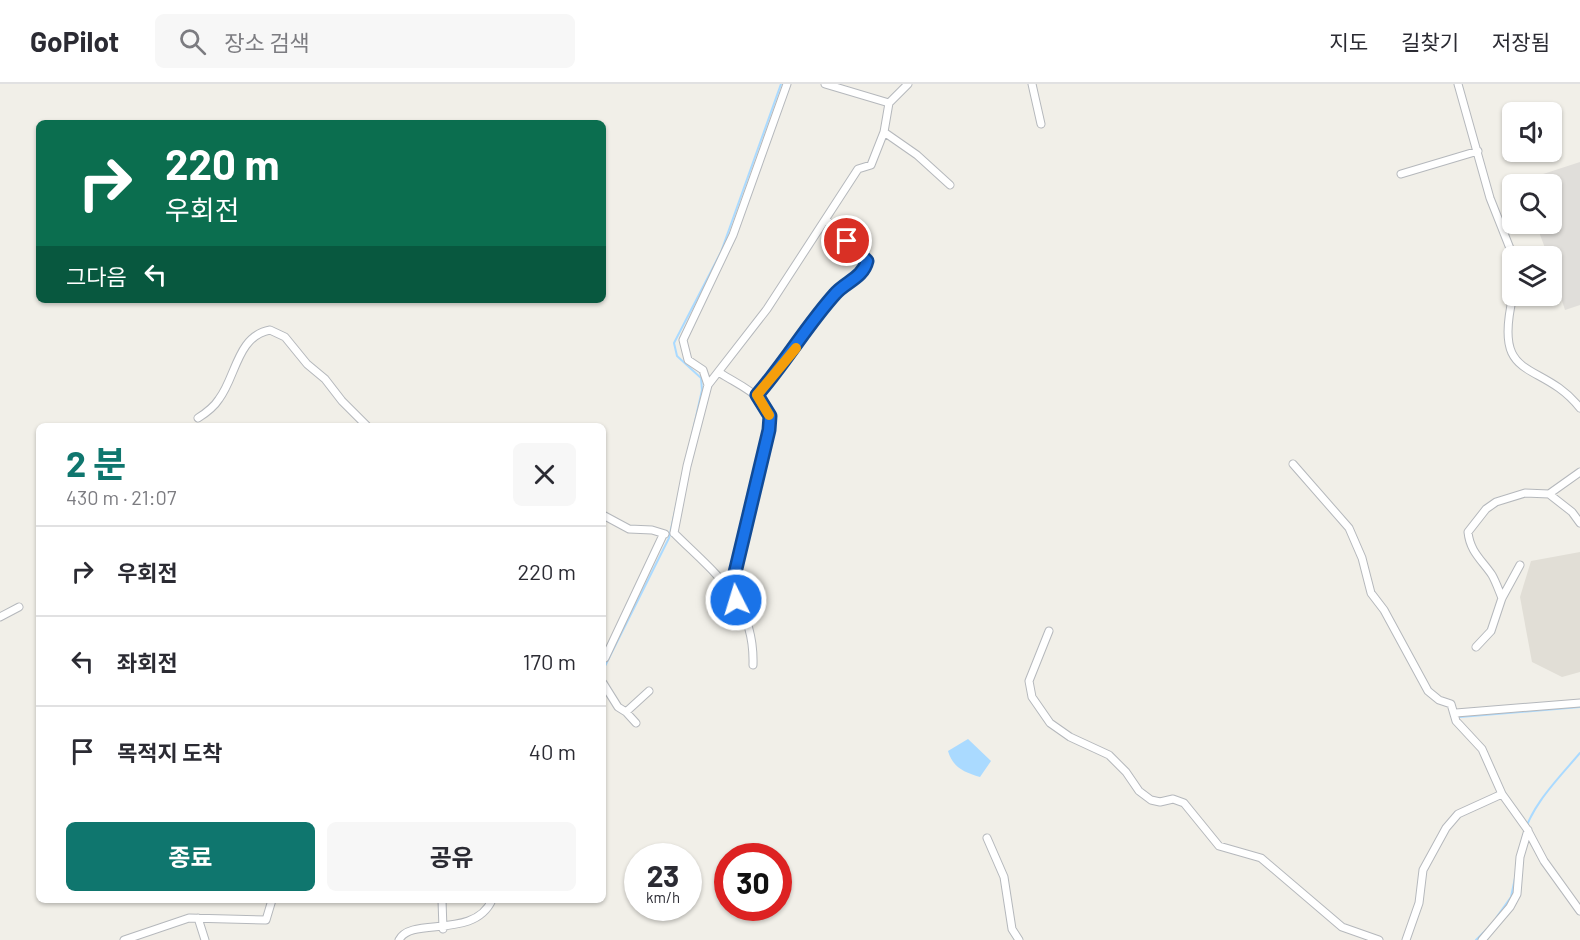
<!DOCTYPE html>
<html lang="ko">
<meta charset="utf-8">
<style>
:root{--surface:#fff;--page:#f7f7f7;--text:#2b2b33;--muted:#7c7c81;--line:#e1e1e2;--accent:#0f766e}
body{margin:0;font-family:Barlow,"Noto Sans KR",sans-serif;background:var(--page);color:var(--text);height:100vh;display:flex;flex-direction:column;font-size:22px;white-space:nowrap}
*{box-sizing:border-box;margin:0}
p{font-size:20px;color:var(--muted)}
.icon{flex:none;width:33px;height:33px;fill:none;stroke:currentColor;stroke-width:2;stroke-linecap:round;stroke-linejoin:round}
.map{position:relative;flex:1;overflow:hidden}
.drawer{position:absolute;left:36px;top:339px;width:570px;height:480px;display:flex;flex-direction:column;background:var(--surface);border-radius:9px;box-shadow:0 2px 4px #0004}
.drawer>*{flex:none}
.banner{position:absolute;left:36px;top:36px;width:570px;height:183px;border-radius:9px;box-shadow:0 2px 4px #0004;background:#0b6e4f;color:#fff;overflow:hidden}
.fabs{position:absolute;left:1502px;top:18px;display:grid;gap:12px}
.fabs a{display:grid;place-items:center;width:60px;height:60px;border-radius:9px;background:var(--surface);box-shadow:0 2px 4px #0004;font-size:30px}
.speed{position:absolute;left:624px;top:759px;display:flex;gap:12px;font-size:30px;font-weight:700;text-align:center}
.speed>*{display:grid;place-content:center;width:78px;height:78px;border-radius:50%;background:var(--surface);box-shadow:0 2px 4px #0004;line-height:1}
.speed small{font-size:15px;font-weight:400}
.speed .limit{border:9px solid #d22;background:#fff;color:#111}
.pin{position:absolute;display:grid;place-items:center;width:51px;height:51px;color:#fff;margin:-26px;border:3px solid #fff;border-radius:50%;box-shadow:0 2px 6px #0007}
.me{position:absolute;width:66px;margin:-33px;rotate:355deg;stroke-linejoin:round;filter:drop-shadow(0 0 4px #0008)}
.turn{display:flex;align-items:center;gap:21px;height:126px;padding:0 30px;font-size:27px}
.turn .icon{width:78px;height:78px;stroke-width:2.5}
.turn b{display:block;font-size:42px;line-height:51px}
.then{display:flex;align-items:center;height:57px;padding:0 30px;background:#0003;gap:12px;font-size:22px}
.round{display:grid;place-items:center;flex:none;width:63px;height:63px;border-radius:9px;background:var(--page)}
.head{display:flex;align-items:center;justify-content:space-between;height:102px;padding:0 30px}
h1{font-size:36px;font-weight:700;line-height:45px;color:var(--accent)}
.button{display:flex;gap:12px;margin-top:auto;padding:12px 30px}
.button a{flex:1;height:69px;border-radius:9px;background:var(--accent);color:#fff;font-size:24px;font-weight:700;line-height:69px;text-align:center}
.button a+a{background:var(--page);color:var(--text)}
ul{padding:0;list-style:none}
li{display:flex;align-items:center;gap:18px;height:90px;padding:0 30px;border-top:2px solid var(--line)}
li div{flex:1}
li b{display:block;font-size:22px}
li em{font-style:normal}
header{display:flex;align-items:center;gap:36px;box-sizing:border-box;height:84px;padding:0 30px;background:var(--surface);border-bottom:2px solid var(--line)}
header strong{font-size:28px}
nav{display:flex;gap:33px;margin-inline-start:auto;font-size:21px}
.search{width:420px;height:54px;background:var(--page);display:flex;align-items:center;gap:15px;box-sizing:border-box;padding:0 21px;border-radius:9px;color:var(--muted);font-size:22px}
.map>svg:first-child{display:block}
.industrial{fill:#e0deda}
.education{fill:#e1ded6}
.water{fill:#aadaff}
.lines{fill:none;stroke-linecap:round;stroke-linejoin:round}
.stream{stroke:#aadaff;stroke-width:2}
.street-casing{stroke:#b5b8bc;stroke-width:9}
.street{stroke:#fff;stroke-width:7}
.route-casing{stroke:#114b97;stroke-width:15}
.route{stroke:#1a73e8;stroke-width:10}
.slow{stroke:#f59e0b;stroke-width:10}
</style>
<header>
<strong>GoPilot</strong>
<div class="search"><svg class="icon" aria-label="search" viewBox="0 0 24 24"><circle cx="10" cy="10" r="6"/><path d="M15 15l6 6"/></svg>장소 검색</div>
<nav><a>지도</a><a>길찾기</a><a>저장됨</a></nav>
</header>
<div class="map">
<svg width="1580" height="856" viewBox="0 0 1580 856">
<rect width="100%" height="100%" fill="#f1efe8"/>
<path class="industrial" d="M1580,78v143l-15,5 -14,-43v-11h-3l-12,-32h15v-40h-28l-1,-3z"/>
<path class="education" d="M1580,468v120l-18,5 -30,-15 -12,-65 11,-36z"/>
<path class="water" d="M968,655l23,22 -11,16c-16,-5 -27,-9 -32,-26z"/>
<g class="lines">
<path class="stream" d="M605,582l64,-128 33,-148 -1,-12 -24,-22 -3,-13 47,-91 60,-168
M1460,633l120,-10
M1522,756c8,-34 36,-61 58,-87
M1496,834l15,-21 4,-19
M1476,856l11,-11"/>
<defs>
<path id="street" d="M825,0l64,19
M1032,0l9,40
M1458,0l32,114 23,58
M884,48l33,23 33,30
M1401,90l77,-23
M1513,212c-21,89 27,62 67,112
M708,301l-5,-15 -15,-10 -5,-20 50,-105 54,-151
M757,311c28,-32 50,-70 78,-102 10,-11 28,-15 32,-32l-5,-6 -36,-36
M198,334c8,-5 16,-11 21,-19 17,-22 18,-63 51,-69l15,7 22,27 18,15 17,22 25,25
M1293,380l56,64 13,30 9,35 13,17 44,81 11,9 12,4 5,17 26,28 20,45 25,35 17,32 36,50
M1549,410l31,-22
M603,431l26,14 23,1 13,4
M674,449l13,-67 21,-81 59,-76 91,-140 13,-4 13,-33 5,-29 19,-19
M674,449c41,41 81,68 79,132
M718,510l15,-13 36,-151c2,-34 -24,-41 -49,-57
M1502,514c-3,-7 -6,-16 -10,-23 -10,-15 -22,-23 -24,-43l18,-23 10,-7 29,-9 24,1 23,18 8,11
M0,533l19,-10
M1049,547l-20,50 3,16 18,26 20,14 39,18 17,17 13,19 12,9 9,2 13,-3 11,4 35,43 42,12 81,69 37,13
M1476,563l15,-16 11,-33 18,-33
M605,574l58,-123
M603,599l15,24 8,5 23,-21
M626,628l10,11
M1456,629l124,-10
M987,754l17,39 8,52 7,11
M442,816l1,29
M198,834l7,22
M124,856l65,-22 77,2 6,-20
M399,856c12,-24 75,0 93,-40
M1406,856l13,-37 4,-33 23,-42 12,-14 44,-20
M1482,856l28,-33 7,-13 3,-37 8,-27"/>
</defs>
<use href="#street" class="street-casing"/>
<use href="#street" class="street"/>
</g>
<g class="lines">
<defs>
<path id="route" d="M736,516l-7,-14 4,-5 36,-151 1,-14 -13,-21c28,-32 50,-70 78,-101 10,-12 28,-16 32,-33l-20,-20"/>
</defs>
<use href="#route" class="route-casing"/>
<use href="#route" class="route"/>
<path class="slow" d="M769,331l-12,-20 39,-47"/>
</g>
</svg>
<div class="fabs">
<a><svg class="icon" aria-label="sound" viewBox="0 0 24 24"><path d="M4 9h4l5-4v14l-5-4H4zM17 9q2 3 0 6"/></svg></a>
<a><svg class="icon" aria-label="search" viewBox="0 0 24 24"><circle cx="10" cy="10" r="6"/><path d="M15 15l6 6"/></svg></a>
<a><svg class="icon" aria-label="layers" viewBox="0 0 24 24"><path d="M12 4l9 5-9 5-9-5zM3 14l9 5 9-5"/></svg></a>
</div>
<div class="speed"><div>23<small>km/h</small></div><div class="limit">30</div></div>
<div class="pin" style="left:847px;top:157px;background:#d93025"><svg class="icon" aria-label="arrive" viewBox="0 0 24 24"><path d="M6 21V4h12l-3 4 3 4H6"/></svg></div>
<svg class="me" style="left:736px;top:516px" viewBox="-20 -20 40 40"><circle r="17" fill="#1a73e8" stroke="#fff" stroke-width="3"/><path d="M0-11L8 9 0 5-8 9z" fill="#fff"/></svg>
<div class="banner">
<div class="turn"><svg class="icon" aria-label="right" viewBox="0 0 24 24"><path d="M7 20v-9h11M14 6l5 5-5 5"/></svg><div><b>220 m</b>우회전</div></div>
<div class="then">그다음<svg class="icon" aria-label="left" viewBox="0 0 24 24"><path d="M17 20v-9H6M10 6l-5 5 5 5"/></svg></div>
</div>
<section class="drawer">
<div class="head"><div><h1>2 분</h1><p>430 m · 21:07</p></div><a class="round"><svg class="icon" aria-label="close" viewBox="0 0 24 24"><path d="M6 6l12 12M18 6L6 18"/></svg></a></div>
<ul>
<li><svg class="icon" aria-label="right" viewBox="0 0 24 24"><path d="M7 20v-9h11M14 6l5 5-5 5"/></svg><div><b>우회전</b></div><em>220 m</em></li>
<li><svg class="icon" aria-label="left" viewBox="0 0 24 24"><path d="M17 20v-9H6M10 6l-5 5 5 5"/></svg><div><b>좌회전</b></div><em>170 m</em></li>
<li><svg class="icon" aria-label="arrive" viewBox="0 0 24 24"><path d="M6 21V4h12l-3 4 3 4H6"/></svg><div><b>목적지 도착</b></div><em>40 m</em></li>
</ul>
<div class="button"><a>종료</a><a>공유</a></div>
</section>
</div>
